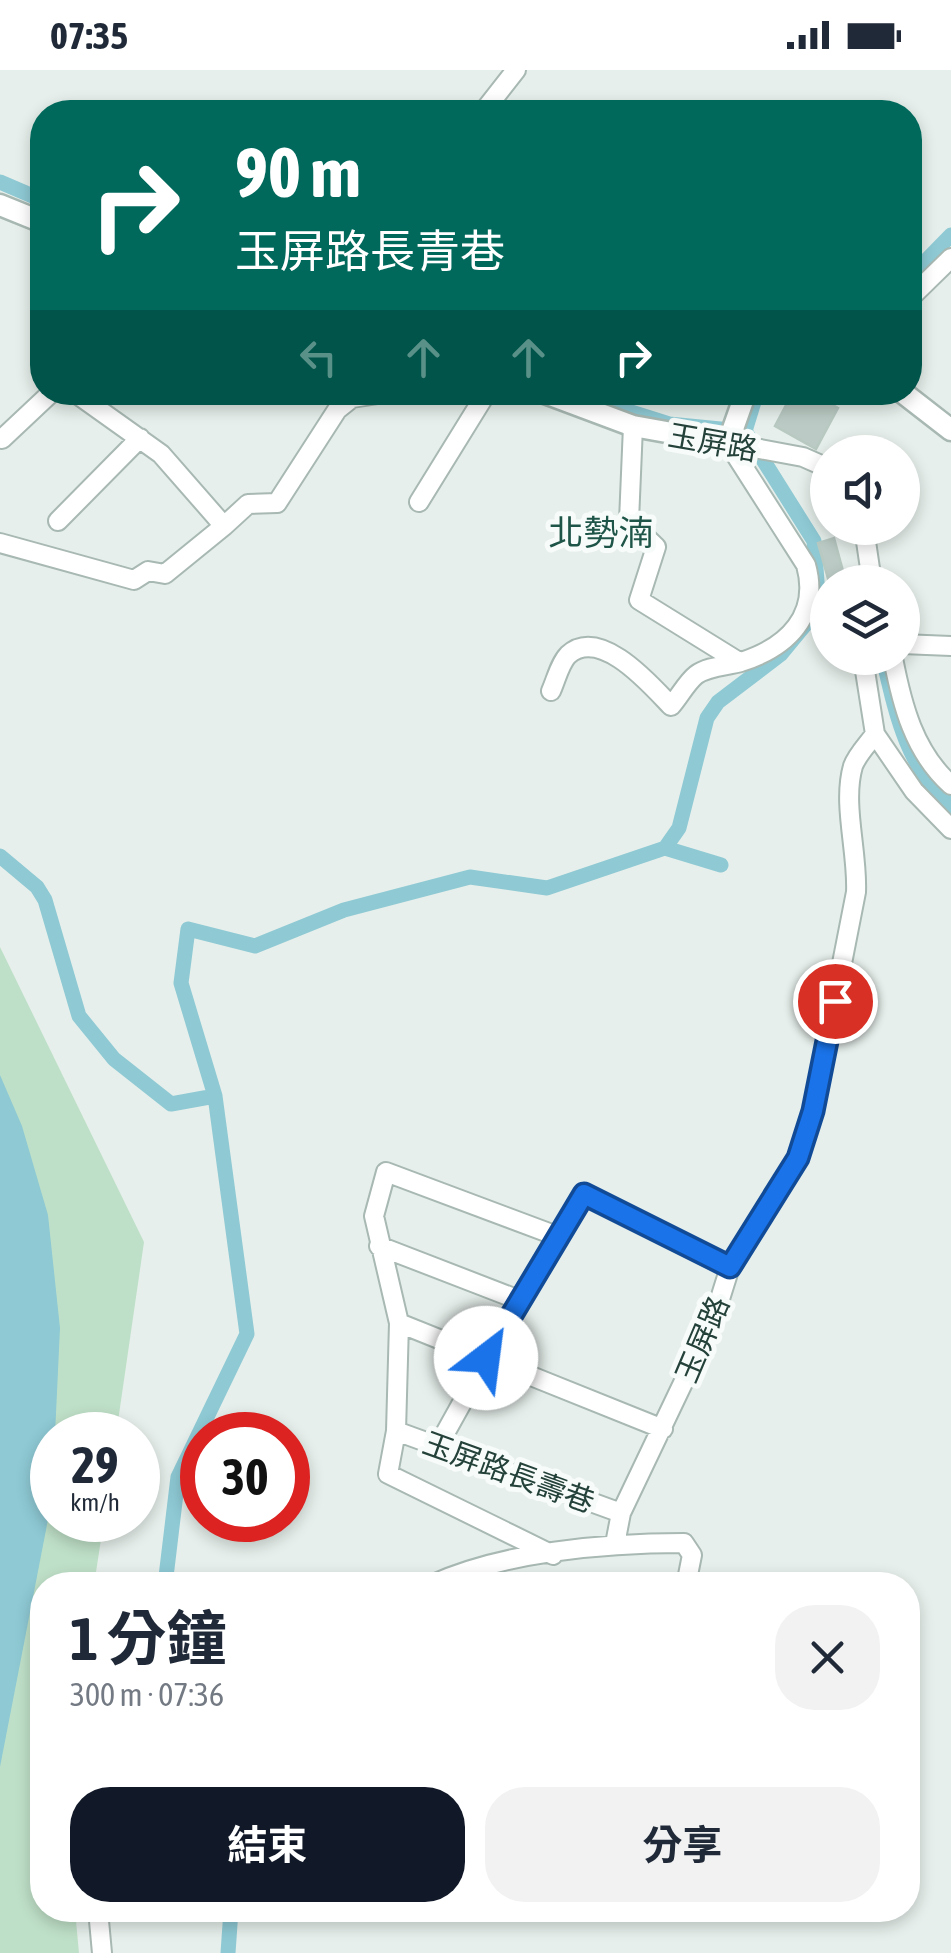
<!DOCTYPE html>
<html lang="zh-TW">
<meta charset="utf-8">
<style>
:root{--surface:#fff;--page:#f2f2f3;--text:#1f2937;--muted:#747a83;--accent:#111827}
body{margin:0;font-family:"Asap Condensed","Noto Sans TC",sans-serif;background:var(--page);color:var(--text);height:100vh;display:flex;flex-direction:column;font-size:38px;white-space:nowrap}
*{box-sizing:border-box;margin:0}
p{font-size:32px;color:var(--muted)}
.icon{flex:none;width:55px;height:55px;fill:none;stroke:currentColor;stroke-width:2;stroke-linecap:round;stroke-linejoin:round}
.map{position:relative;flex:1;overflow:hidden}
.panel{position:absolute;left:30px;top:1502px;width:890px;height:350px;display:flex;flex-direction:column;background:var(--surface);border-radius:40px;box-shadow:0 5px 15px #0003}
.panel>*{flex:none}
.top-card{position:absolute;left:30px;top:30px;width:892px;height:305px;border-radius:40px;box-shadow:0 5px 15px #0003;background:#00695c;color:#fff;overflow:hidden}
.tools{position:absolute;left:810px;top:365px;display:grid;gap:20px}
.tools a{display:grid;place-items:center;width:110px;height:110px;border-radius:50%;background:var(--surface);box-shadow:0 5px 15px #0003;font-size:50px}
.speed{position:absolute;left:30px;top:1342px;display:flex;gap:20px;font-size:50px;font-weight:700;text-align:center}
.speed>*{display:grid;place-content:center;width:130px;height:130px;border-radius:50%;background:var(--surface);box-shadow:0 5px 15px #0003;line-height:1}
.speed small{font-size:25px;font-weight:400}
.speed .limit{border:15px solid #d22;background:#fff;color:#111}
.pin{position:absolute;display:grid;place-items:center;width:85px;height:85px;color:#fff;margin:-42px;border:5px solid #fff;border-radius:50%;box-shadow:0 2px 10px #0007}
.me{position:absolute;width:110px;margin:-55px;rotate:30deg;stroke-linejoin:round;filter:drop-shadow(0 0 8px #0008)}
.turn{display:flex;align-items:center;gap:35px;height:210px;padding:0 40px;font-size:45px}
.turn .icon{width:130px;height:130px;stroke-width:2.5}
.turn b{display:block;font-size:70px;line-height:85px}
.lanes{display:flex;align-items:center;height:95px;padding:0 40px;background:#0003;justify-content:center;gap:50px;direction:ltr}
.lanes .off{opacity:.35}
.round{display:grid;place-items:center;flex:none;width:105px;height:105px;border-radius:40px;background:var(--page)}
.summary{display:flex;align-items:center;justify-content:space-between;height:170px;padding:0 40px}
h1{font-size:60px;font-weight:700;line-height:75px}
.action{display:flex;gap:20px;margin-top:auto;padding:20px 40px}
.action a{flex:1;height:115px;border-radius:40px;background:var(--accent);color:#fff;font-size:40px;font-weight:700;line-height:115px;text-align:center}
.action a+a{background:var(--page);color:var(--text)}
.status{display:flex;justify-content:space-between;align-items:center;height:70px;padding:0 50px;background:var(--surface);direction:ltr}
.status svg{height:28px;fill:currentColor}
.map>svg:first-child{display:block}
.green{fill:#bfe0c8}
.water{fill:#8ec9d4}
.lines{fill:none;stroke-linecap:round;stroke-linejoin:round}
.canal{stroke:#8ec9d4;stroke-width:15}
.building{fill:#bbcac4;stroke:#b8c9c2;stroke-width:2.5}
.minor-casing{stroke:#a8b8b2;stroke-width:22}
.tertiary-casing{stroke:#a8b8b2;stroke-width:25}
.minor{stroke:#fff;stroke-width:18}
.tertiary{stroke:#fff;stroke-width:20}
.route-casing{stroke:#114b97;stroke-width:25}
.route{stroke:#1a73e8;stroke-width:18}
.labels{text-anchor:middle;dominant-baseline:central;stroke-width:10;stroke-linejoin:round;paint-order:stroke}
.street-label{font-size:30px;fill:#24423a;stroke:#f7fbf9}
.quarter-label{font-size:35px;fill:#1f5548;stroke:#f7fbf9}
</style>
<div class="status"><b>07:35</b><svg viewBox="0 0 49 12"><path d="M0 12V9h3v3zM5 12V6h3v6zM10 12V3h3v9zM15 12V0h3v12zM26 1h20v11H26zM47 4h2v5h-2z"/></svg></div>
<div class="map">
<svg width="951" height="1883" viewBox="0 0 951 1883">
<rect width="100%" height="100%" fill="#e6efeb"/>
<path class="green" d="M0,877l144,295 -28,193h-64v85h52l-10,65h-52v325h33l4,43h-79z"/>
<path class="water" d="M0,1005l22,51 26,89 12,113 -8,171 -52,268z"/>
<g class="lines">
<path class="canal" d="M0,112l42,18
M910,207l41,-42
M574,324l95,30 72,7
M883,588c13,56 23,108 68,148
M665,778l14,-20 28,-110 11,-16 63,-48 38,-46 -5,-67 -69,-110 12,-39
M0,786l37,31 8,13 34,116 35,43 57,45 44,-8
M165,1515l13,-108 69,-143 -32,-238 -34,-113 7,-54 67,17 89,-36 126,-33 77,11 118,-40 56,17
M228,1883l3,-43"/>
</g>
<path class="building" d="M793,322h17l28,16 -22,41 -41,-23z
M834,468l12,44h-17l-11,-39z"/>
<g class="lines">
<defs>
<path id="minor" d="M483,42l33,-42
M910,228l41,-40
M74,322l87,62 63,72 24,-22 29,-1 60,-93 15,-12 39,-6
M633,356l-4,95 27,26 -17,53 100,62
M2,369l50,-47
M728,373l75,14 25,11
M419,432l68,-110
M58,451l82,-83
M864,458l8,54
M0,473l134,37 14,-9 17,3 59,-48
M902,574l49,2
M863,588l12,76 39,57 37,38
M893,588c9,47 21,94 58,127
M551,621c5,-11 9,-28 17,-36 32,-29 82,29 103,51 8,-9 16,-24 25,-31 12,-9 31,-9 45,-13 47,-15 79,-47 65,-97l-78,-122
M379,1176l140,54
M399,1253l264,106
M396,1361l225,82
M438,1376l81,-146 65,-105 146,72
M615,1474l6,-31 93,-195 16,-51 68,-109 15,-47 43,-219c2,-40 -14,-88 -3,-126 4,-11 15,-22 22,-32
M553,1485l-165,-81 8,-43 3,-108 -25,-107 12,-44 171,64
M431,1515c72,-33 173,-42 253,-42l8,12 -6,30
M98,1840l4,43"/>
<path id="tertiary" d="M0,135l42,17
M542,322l91,34 95,17 18,-51
M902,322l49,38"/>
</defs>
<use href="#minor" class="minor-casing"/>
<use href="#tertiary" class="tertiary-casing"/>
<use href="#minor" class="minor"/>
<use href="#tertiary" class="tertiary"/>
</g>
<g class="lines">
<defs>
<path id="route" d="M486,1288l98,-164 146,73 68,-109 15,-47 22,-110"/>
</defs>
<use href="#route" class="route-casing"/>
<use href="#route" class="route"/>
</g>
<g class="labels">
<g class="street-label">
<text transform="translate(713 372) rotate(10)">玉屏路</text>
<text transform="translate(702 1269) rotate(-67)">玉屏路</text>
<text transform="translate(509 1402) rotate(20)">玉屏路長壽巷</text>
</g>
<g class="quarter-label">
<text x="601" y="462">北勢湳</text>
</g>
</g>
</svg>
<div class="tools">
<a><svg class="icon" aria-label="sound" viewBox="0 0 24 24"><path d="M4 9h4l5-4v14l-5-4H4zM17 9q2 3 0 6"/></svg></a>
<a><svg class="icon" aria-label="layers" viewBox="0 0 24 24"><path d="M12 4l9 5-9 5-9-5zM3 14l9 5 9-5"/></svg></a>
</div>
<div class="speed"><div>29<small>km/h</small></div><div class="limit">30</div></div>
<div class="pin" style="left:835px;top:931px;background:#d93025"><svg class="icon" aria-label="arrive" viewBox="0 0 24 24"><path d="M6 21V4h12l-3 4 3 4H6"/></svg></div>
<svg class="me" style="left:486px;top:1288px" viewBox="-20 -20 40 40"><circle r="19" fill="#fff"/><path d="M0-13L10 11 0 6-10 11z" fill="#1a73e8"/></svg>
<div class="top-card">
<div class="turn"><svg class="icon" aria-label="right" viewBox="0 0 24 24"><path d="M7 20v-9h11M14 6l5 5-5 5"/></svg><div><b>90 m</b>玉屏路長青巷</div></div>
<div class="lanes"><svg class="icon off" aria-label="left" viewBox="0 0 24 24"><path d="M17 20v-9H6M10 6l-5 5 5 5"/></svg><svg class="icon off" aria-label="ahead" viewBox="0 0 24 24"><path d="M12 20V5M6 11l6-6 6 6"/></svg><svg class="icon off" aria-label="ahead" viewBox="0 0 24 24"><path d="M12 20V5M6 11l6-6 6 6"/></svg><svg class="icon" aria-label="right" viewBox="0 0 24 24"><path d="M7 20v-9h11M14 6l5 5-5 5"/></svg></div>
</div>
<section class="panel">
<div class="summary"><div><h1>1 分鐘</h1><p>300 m · 07:36</p></div><a class="round"><svg class="icon" aria-label="close" viewBox="0 0 24 24"><path d="M6 6l12 12M18 6L6 18"/></svg></a></div>
<div class="action"><a>結束</a><a>分享</a></div>
</section>
</div>
